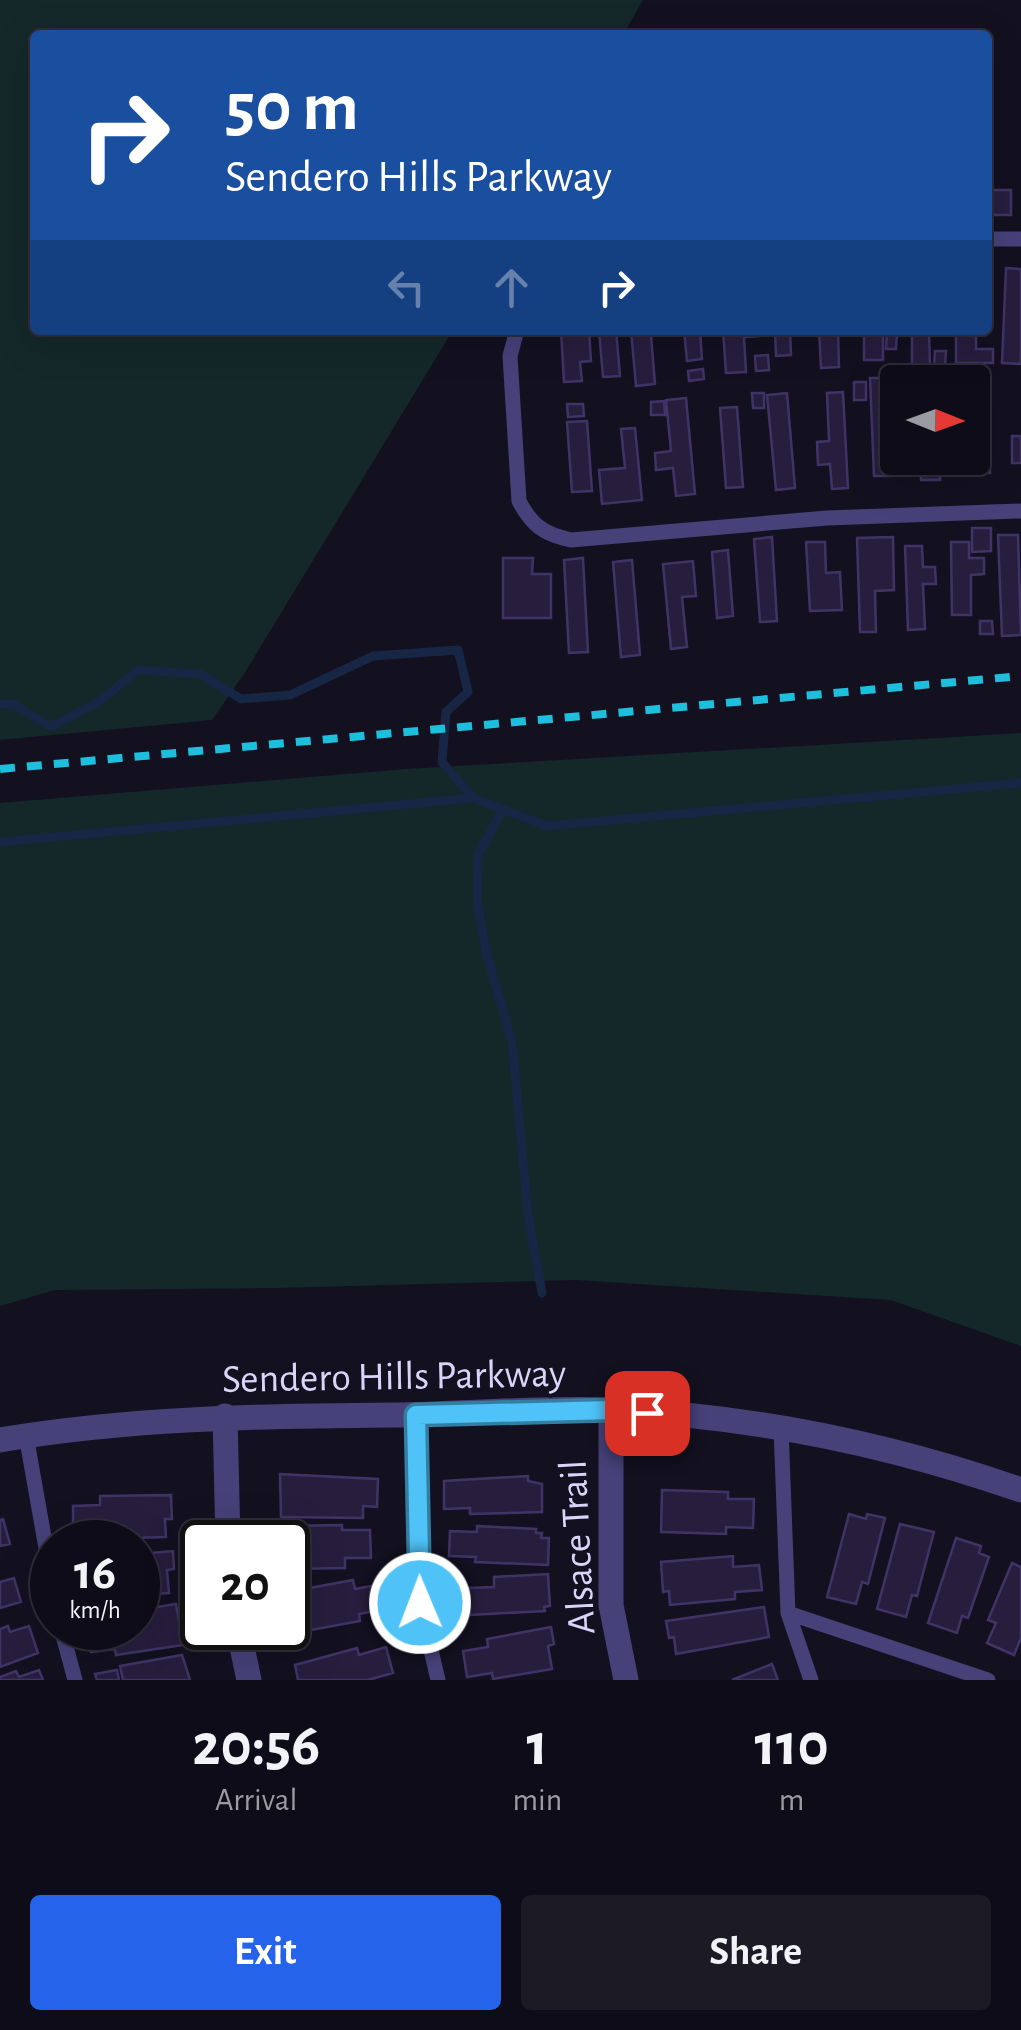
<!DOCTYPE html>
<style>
:root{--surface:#0e0c18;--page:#1c1a25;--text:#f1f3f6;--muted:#9b9ba2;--line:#2e2c37;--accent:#2563eb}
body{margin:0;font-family:"Alegreya Sans",sans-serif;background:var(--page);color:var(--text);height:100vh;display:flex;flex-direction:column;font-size:38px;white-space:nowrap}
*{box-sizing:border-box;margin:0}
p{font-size:32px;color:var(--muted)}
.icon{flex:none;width:55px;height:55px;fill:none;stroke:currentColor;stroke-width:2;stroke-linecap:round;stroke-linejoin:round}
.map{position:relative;height:1680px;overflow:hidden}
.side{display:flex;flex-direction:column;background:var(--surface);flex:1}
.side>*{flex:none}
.hud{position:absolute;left:30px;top:30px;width:962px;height:305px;border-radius:10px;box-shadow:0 10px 40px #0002,0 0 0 2px var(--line);background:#1a4fa0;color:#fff;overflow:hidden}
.needle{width:65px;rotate:91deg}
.controls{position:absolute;left:880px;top:365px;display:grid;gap:20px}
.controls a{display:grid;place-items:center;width:110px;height:110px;border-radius:10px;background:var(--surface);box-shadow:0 10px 40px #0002,0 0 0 2px var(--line);font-size:50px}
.speed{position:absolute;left:30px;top:1520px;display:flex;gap:20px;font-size:50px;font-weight:700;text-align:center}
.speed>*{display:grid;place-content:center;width:130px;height:130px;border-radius:50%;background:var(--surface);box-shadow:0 10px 40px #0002,0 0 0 2px var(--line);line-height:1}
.speed small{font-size:25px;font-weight:400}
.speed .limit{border:5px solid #111;border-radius:15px;background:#fff;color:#111}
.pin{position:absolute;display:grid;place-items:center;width:85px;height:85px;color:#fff;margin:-42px;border-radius:20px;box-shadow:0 5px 15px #0006}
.me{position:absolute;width:110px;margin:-55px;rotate:359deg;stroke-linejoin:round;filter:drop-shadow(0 0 8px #0008)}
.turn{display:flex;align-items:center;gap:35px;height:210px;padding:0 30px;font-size:45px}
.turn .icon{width:130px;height:130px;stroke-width:2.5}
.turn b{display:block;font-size:70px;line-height:85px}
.lanes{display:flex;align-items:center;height:95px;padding:0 30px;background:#0003;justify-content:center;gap:50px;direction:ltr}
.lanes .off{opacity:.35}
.eta{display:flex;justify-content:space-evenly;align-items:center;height:170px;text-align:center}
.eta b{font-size:60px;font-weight:600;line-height:70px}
.action{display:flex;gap:20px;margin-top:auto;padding:20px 30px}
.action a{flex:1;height:115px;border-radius:10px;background:var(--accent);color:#fff;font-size:40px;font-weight:600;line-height:115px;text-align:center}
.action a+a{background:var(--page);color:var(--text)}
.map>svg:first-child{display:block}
.green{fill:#142829}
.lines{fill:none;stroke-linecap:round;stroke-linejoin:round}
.stream{stroke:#162644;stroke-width:9}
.building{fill:#271e3e;stroke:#403467;stroke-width:2.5}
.service{stroke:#464179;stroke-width:15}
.minor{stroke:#464179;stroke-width:25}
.tertiary{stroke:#464179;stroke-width:25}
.rail{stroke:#1ebfdc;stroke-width:8;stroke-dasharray:15 12;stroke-linecap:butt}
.route-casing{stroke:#337fa1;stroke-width:25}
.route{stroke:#4fc3f7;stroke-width:18}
.labels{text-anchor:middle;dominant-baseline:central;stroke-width:8;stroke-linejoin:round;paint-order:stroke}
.street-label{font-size:40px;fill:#dad4f9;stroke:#131020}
</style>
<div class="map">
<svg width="1021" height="1680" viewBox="0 0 1021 1680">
<rect width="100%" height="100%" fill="#131020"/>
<path class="green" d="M0,0h643l-20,35h-588v295h418l-209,344 -32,46 -212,20z
M1021,733v613l-130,-46 -315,-20 -299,8 -222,2 -55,16v-503l406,-34z"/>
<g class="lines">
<path class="stream" d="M0,704h13l38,23 49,-26 38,-31 62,4 41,25 49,-4 83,-39 85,-6 10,42 -22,20 -4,50 31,36
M503,809l-25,46 -1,47 10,53 25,87 16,173 14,78
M0,842l473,-44 74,28 474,-43"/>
</g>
<path class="building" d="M991,190h20v25h-20z
M1006,268l15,1v95l-19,-1z
M561,330h28l2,31 -11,1 2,19 -18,1z
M599,330h17l4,46 -17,1z
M631,330h30l1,4 -11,1 4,49 -19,2z
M684,330h16l2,29 -15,2z
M723,330h36v6l-15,1 2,35 -20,1z
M775,330h15l1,25 -15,1z
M819,330h19l1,37 -18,1z
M864,330h19v30h-19z
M912,330h17l1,36h-18z
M956,330h20v19h17v14h-37z
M887,333h10l-1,16h-10z
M935,351h11l-1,15h-11z
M768,355l1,15 -13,1 -1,-15z
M703,369l1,10 -15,2 -1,-10z
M870,378h17l4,98h-17z
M854,382h12v18h-12z
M843,392l5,96 -16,1 -2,-25 -12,1 -1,-23 12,-1 -2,-48z
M752,393h12v15h-11z
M787,393l8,95 -19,2 -9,-95z
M686,398l9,96 -19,2 -3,-28 -17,2 -1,-17 16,-2 -5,-51z
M664,401l1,14h-14v-13z
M972,402h16l2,71h-14v-17h-4z
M567,404h16l1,12 -16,1z
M737,407l6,80 -17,1 -6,-80z
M587,421l5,70 -20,1 -5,-70z
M635,428l7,72 -40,4 -3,-34 26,-2 -4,-39z
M1012,436h9v27h-9z
M920,458h20v22h-19z
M972,528h19v23l-19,1z
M998,535h20l3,100 -19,1z
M772,537l5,84 -17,1 -6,-83z
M893,537l1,53 -19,1 1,41h-16l-3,-94z
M806,542h19l1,31 14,-1 2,38 -32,1z
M951,542h18v16h15v16l-13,1v40h-19z
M905,546h17l1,21h12l1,17h-13l2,45 -17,1z
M728,550l5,66 -16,2 -5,-66z
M503,558h30l-1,16h19v44h-48z
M583,558l5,94 -19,1 -5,-93z
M632,560l8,95 -19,2 -8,-95z
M693,561l3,35 -14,1 5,50 -16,2 -8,-85z
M980,621h12l1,13h-13z
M280,1474l98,5 -1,28 -14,-1v12l-82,-1z
M528,1476v5l14,3v28l-72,2v-6l-26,1v-28z
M662,1490l66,2v7h26l-1,29 -27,-1v7l-65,-2z
M171,1495l1,24h-7l1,18 -66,2v-9l-27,1v-25l27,-1v-9z
M849,1514l17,5 1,-5 18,4 -17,66 -6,-2 -6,22 -29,-7z
M3,1519l7,25 -10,2v-26z
M900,1524l34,8 -17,64 -5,-1 -6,22 -29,-8z
M342,1525v5h28l1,28h-26v10l-57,1 -3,-43z
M477,1526l59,3v4h6l-1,5h8l-1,27 -73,-3 1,-5 -27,-1 1,-25 27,1z
M956,1538l25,8 -2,7 10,4 -21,61 -6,-2 -5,17 -29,-10z
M173,1551l1,18 -7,1 2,23 -31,2v-41z
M733,1556v11l26,-2 3,25 -27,2v7l-65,6 -1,-14 -6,1 -2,-30z
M1012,1563l9,4v71l-7,17 -27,-12 9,-20 -8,-3z
M548,1574l2,32 -6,1 1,4 -75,4 -1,-27 25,-1v-10z
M14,1578l7,24 -21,6v-26z
M353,1580l2,9 27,-5 4,25 -27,5 1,7 -71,13 -1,-25 3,-1 -3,-16z
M176,1604l7,41 -67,10 -1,-6 -24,3 -3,-24h50v-18z
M764,1607l5,30 -93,17 -2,-17 -5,1 -3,-17z
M8,1626l2,6 19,-6 9,27 -38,14v-38z
M551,1627l3,17 -6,2 4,23 -59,10 -1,-6 -25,4 -4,-26 25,-4 -1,-8z
M386,1647l7,26 -25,7h-70l-3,-15 62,-17 2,7z
M182,1655l8,25h-67l-3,-14z
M772,1664l6,16h-46z
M39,1670l4,10h-43v-3l16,-6 3,6z
M117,1670l2,10h-22l-2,-6z"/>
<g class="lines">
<path class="service" d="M988,239h33
M517,330l-7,26 9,145c13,25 25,33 52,39l256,-22 194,-7
M416,1415l4,188 18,77
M781,1428l7,185 23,67
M26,1435l26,147
M788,1613l200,67
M61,1628l14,52"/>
<path class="minor" d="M611,1410v195l15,75
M225,1416l3,126
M238,1628l11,52"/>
<path class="tertiary" d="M0,1440c130,-22 262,-24 393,-25 73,-1 147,-8 220,-5 140,6 276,34 408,80"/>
<path class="rail" d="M0,769l1021,-93"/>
</g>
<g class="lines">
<defs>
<path id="route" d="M420,1603l-4,-188 195,-5 36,3"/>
</defs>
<use href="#route" class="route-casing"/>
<use href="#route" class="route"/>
</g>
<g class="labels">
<g class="street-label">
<text transform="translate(394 1377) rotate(-1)">Sendero Hills Parkway</text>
<text transform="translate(578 1547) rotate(-93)">Alsace Trail</text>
</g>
</g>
</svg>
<div class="controls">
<a><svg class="needle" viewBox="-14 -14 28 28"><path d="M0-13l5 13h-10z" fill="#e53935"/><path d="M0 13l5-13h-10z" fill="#9b9ba2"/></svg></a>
</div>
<div class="speed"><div>16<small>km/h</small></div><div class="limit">20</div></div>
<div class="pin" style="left:647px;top:1413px;background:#d93025"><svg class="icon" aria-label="arrive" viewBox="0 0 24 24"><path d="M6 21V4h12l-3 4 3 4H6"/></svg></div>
<svg class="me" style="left:420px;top:1603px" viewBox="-20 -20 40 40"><circle r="17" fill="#4fc3f7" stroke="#fff" stroke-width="3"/><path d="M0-11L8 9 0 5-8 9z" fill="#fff"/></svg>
<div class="hud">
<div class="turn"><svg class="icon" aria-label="right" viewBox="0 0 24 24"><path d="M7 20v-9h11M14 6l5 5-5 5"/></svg><div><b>50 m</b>Sendero Hills Parkway</div></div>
<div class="lanes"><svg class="icon off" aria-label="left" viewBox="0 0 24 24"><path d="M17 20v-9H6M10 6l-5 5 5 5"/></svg><svg class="icon off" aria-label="ahead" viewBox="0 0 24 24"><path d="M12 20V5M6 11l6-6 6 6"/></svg><svg class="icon" aria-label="right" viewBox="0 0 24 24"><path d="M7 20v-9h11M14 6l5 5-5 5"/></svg></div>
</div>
</div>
<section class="side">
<div class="eta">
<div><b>20:56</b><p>Arrival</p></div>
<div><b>1</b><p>min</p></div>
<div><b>110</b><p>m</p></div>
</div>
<div class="action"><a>Exit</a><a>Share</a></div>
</section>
